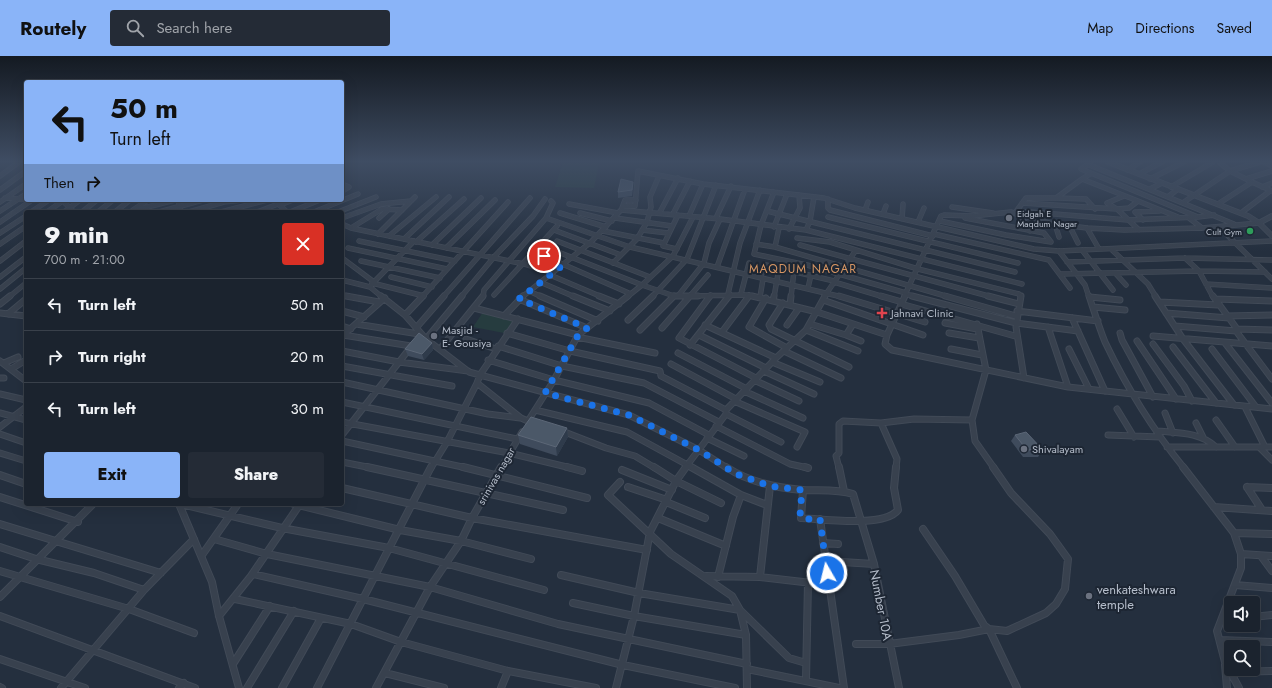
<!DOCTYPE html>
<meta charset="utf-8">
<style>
:root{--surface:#1b232e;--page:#242b36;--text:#f1f3f6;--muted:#a0a4aa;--line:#39404a;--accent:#8ab4f8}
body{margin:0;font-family:Jost,sans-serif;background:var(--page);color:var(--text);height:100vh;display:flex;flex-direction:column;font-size:15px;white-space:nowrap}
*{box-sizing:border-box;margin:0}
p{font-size:13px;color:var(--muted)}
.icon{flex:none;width:22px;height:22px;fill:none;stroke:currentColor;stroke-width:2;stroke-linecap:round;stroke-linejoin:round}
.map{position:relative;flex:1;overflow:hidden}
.panel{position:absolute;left:24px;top:154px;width:320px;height:296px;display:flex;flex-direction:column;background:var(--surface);border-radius:4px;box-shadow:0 4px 16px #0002,0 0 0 1px var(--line)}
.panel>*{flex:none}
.banner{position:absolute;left:24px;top:24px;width:320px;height:122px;border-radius:4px;box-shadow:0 4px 16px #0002,0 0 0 1px var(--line);background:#8ab4f8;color:#111;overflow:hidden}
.controls{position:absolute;left:1224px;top:540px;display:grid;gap:8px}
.controls a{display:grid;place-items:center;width:36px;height:36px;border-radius:4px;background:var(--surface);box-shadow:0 4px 16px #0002,0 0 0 1px var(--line);font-size:20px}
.pin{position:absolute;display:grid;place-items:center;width:34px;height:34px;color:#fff;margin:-17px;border:2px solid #fff;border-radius:50%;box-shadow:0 1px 4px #0007}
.me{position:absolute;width:44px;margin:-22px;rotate:352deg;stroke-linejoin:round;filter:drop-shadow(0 0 3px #0008)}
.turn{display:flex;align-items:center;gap:14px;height:84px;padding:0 20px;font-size:18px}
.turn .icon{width:52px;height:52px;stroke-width:2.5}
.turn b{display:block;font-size:28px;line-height:34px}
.then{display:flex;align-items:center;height:38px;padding:0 20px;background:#0003;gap:8px;font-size:15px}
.round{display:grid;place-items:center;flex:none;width:42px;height:42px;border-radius:4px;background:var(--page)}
.head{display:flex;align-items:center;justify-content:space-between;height:68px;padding:0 20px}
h1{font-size:24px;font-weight:800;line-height:30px}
.action{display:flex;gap:8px;margin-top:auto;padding:8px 20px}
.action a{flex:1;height:46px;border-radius:4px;background:var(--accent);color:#111;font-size:16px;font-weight:800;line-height:46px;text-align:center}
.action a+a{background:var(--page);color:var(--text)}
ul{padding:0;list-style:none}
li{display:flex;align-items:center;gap:12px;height:52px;padding:0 20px;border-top:1px solid var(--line)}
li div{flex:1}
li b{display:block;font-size:15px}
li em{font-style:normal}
header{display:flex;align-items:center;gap:24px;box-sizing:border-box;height:56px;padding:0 20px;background:var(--accent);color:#111}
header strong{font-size:19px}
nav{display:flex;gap:22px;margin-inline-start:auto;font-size:14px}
.search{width:280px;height:36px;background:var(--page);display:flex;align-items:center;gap:10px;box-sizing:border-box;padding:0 14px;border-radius:4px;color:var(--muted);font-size:15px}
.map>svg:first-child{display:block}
.green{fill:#263c3f}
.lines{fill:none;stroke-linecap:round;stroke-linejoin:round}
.minor-far2-casing{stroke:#414a57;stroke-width:5.5}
.minor-far1-casing{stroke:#414a57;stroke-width:7}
.minor-casing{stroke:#414a57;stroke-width:8}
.tertiary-casing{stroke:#414a57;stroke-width:6}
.minor-far2{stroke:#38414e;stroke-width:4}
.minor-far1{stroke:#38414e;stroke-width:5}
.minor{stroke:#38414e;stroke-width:6}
.tertiary{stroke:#38414e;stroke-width:4.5}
.wall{fill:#3f4b5c}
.shaded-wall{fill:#2f3b4b}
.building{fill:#4b5868;stroke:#5c6777}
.route{stroke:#1a73e8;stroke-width:7;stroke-dasharray:0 12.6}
.worship-dot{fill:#6b7280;stroke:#1d2633;stroke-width:1.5}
.leisure-dot{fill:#2e9e5b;stroke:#1d2633;stroke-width:1.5}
.health-dot{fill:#e0444e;stroke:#1d2633;stroke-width:1.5}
.labels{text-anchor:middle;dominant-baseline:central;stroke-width:4;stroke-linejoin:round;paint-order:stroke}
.far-poi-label{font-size:9px;fill:#b4bcc9;stroke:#1d2633;text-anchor:start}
.poi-label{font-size:11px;fill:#b4bcc9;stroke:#1d2633;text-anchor:start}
.street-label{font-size:11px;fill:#b4bcc9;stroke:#1d2633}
.neighbourhood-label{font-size:12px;letter-spacing:1px;fill:#d59563;stroke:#1d2633}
.near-poi-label{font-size:13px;fill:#b4bcc9;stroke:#1d2633;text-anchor:start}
.near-street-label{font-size:13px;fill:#b4bcc9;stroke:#1d2633}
</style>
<header>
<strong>Routely</strong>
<div class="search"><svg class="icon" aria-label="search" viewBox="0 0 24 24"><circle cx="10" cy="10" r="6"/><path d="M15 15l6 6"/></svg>Search here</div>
<nav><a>Map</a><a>Directions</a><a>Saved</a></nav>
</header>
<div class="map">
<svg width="1272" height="632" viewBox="0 0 1272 632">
<rect width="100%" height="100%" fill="#242f3e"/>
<path class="green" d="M563,106l36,1 -5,25 -39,-1z
M483,256l32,8 -11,13 -31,-6z"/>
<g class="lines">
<defs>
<path id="minor-far2" d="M1264,106l8,4
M1090,107l-9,6 117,48 16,-2
M1087,108l147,60
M1128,114l12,-8
M1230,115l30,-9
M1139,118l23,-12
M0,120l19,-14
M1150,123l34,-17
M1246,123l26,-8
M1252,126l20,9
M342,128l7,3 -7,4
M1171,131l42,-25
M1262,131l10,-4
M1150,133l12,-6
M0,134l26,-19
M774,136l-13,33 -7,29 53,11 99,28
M1124,140l-17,7 10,6 22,21
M1169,140l9,-7
M814,141l-4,24 -4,9 216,54
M5,142l21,1
M1057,142l29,1 9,10
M828,143v9l2,2 103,26
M49,144l14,1 11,11
M178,144l3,12
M274,144l13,12
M1138,145l40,16
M0,146l26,-18
M1184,146l46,-31 -10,-8 3,-1
M1022,147l95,6 12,-1 9,-7 -56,-22 8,-5
M569,148l49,9
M1218,148l34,-22 -22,-11
M280,149l13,-5
M623,150h12l3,-35 65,13 121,14 31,10 179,41 25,2 213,-10
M952,151l41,6
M622,152l3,-8h11
M133,154l15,-10
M402,154l-20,-1 -31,19 173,36 28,9
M865,154l3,-8
M0,155l26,-17
M132,155l43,-11
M767,155l248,61
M1018,155l110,9 70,-3
M31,156l18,-12
M47,156l17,-12
M64,156l16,-12
M82,156l15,-12
M98,156l15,-12
M115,156l15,-12
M159,156l44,-12
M189,156l35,-10 18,-2
M221,156l46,-12
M257,156l21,-8
M290,156l30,-12
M314,156l44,-18
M338,156l38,-15
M660,156l18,-34
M560,157l46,14
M580,157l32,8
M1241,157l29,-22
M673,158l17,-33
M883,158l3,-8
M689,160l14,-32
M693,161l-20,39 -31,29 32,11 75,-1 7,2
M828,161l190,46
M342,162l39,-14 30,-3
M379,162l10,-9
M546,162l84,29 212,50
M615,162l57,8
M716,162l15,-32
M1189,162l13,10
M902,163l1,-15
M1143,164l-8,-8 24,-1
M940,165l66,14 45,7 -7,-9 -79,-15
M0,166l32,-22
M918,166l6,-14
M342,168l9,4
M1055,168l4,13
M1069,169l9,18
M774,171l13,-33
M1219,171l53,52
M779,172l-4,19 174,50
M1087,172l12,21
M789,173l11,-21 -1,-13
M554,174l67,25
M642,174l26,3
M603,175l61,12
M1030,175l-2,-6 -13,-12 11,-15h30l26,-19
M0,177l26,-17
M378,178l37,-37
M934,178l115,26 21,28
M389,180l47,-39
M797,182l33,4 88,27 101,25 2,3
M404,183l45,-42
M359,185l96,20
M557,185l93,36
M416,186l48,-43
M0,188l26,-18
M756,188l19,3
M432,189l49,-47
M800,189l192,52
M348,192l99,21
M446,192l49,-48
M677,193l-14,-3 15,-31
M1111,193l37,35 8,13
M553,194l89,35 -15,12
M1082,194l31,40
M1059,195l26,34 4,12
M544,200l87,38
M342,202l32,24 -4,5 12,10
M1185,202l14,13 14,26
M0,205l26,-20
M361,205l79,17
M1067,206l118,-4 87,2
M613,207l24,-24 10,-17 4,-15 -1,-10 9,-21
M717,211l28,-78
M1061,218l138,-3 66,1
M1116,218l10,11
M550,219l52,22
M0,221l26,-20
M391,221l41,10
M761,222l2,-11 3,-2 68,16
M342,224l28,7
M374,226l40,-41
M540,226l35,15
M834,226l50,15
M372,227l52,13
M1206,228l66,4
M808,232l3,-13
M0,233l26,-21
M529,235l13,6
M728,238l12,-51 20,-53
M741,238l8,-31
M906,238l10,3
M342,239l9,2
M494,239l63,-69
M678,240l26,-33 5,-20 11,-24
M9,241l17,-14
M422,241l86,-95
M443,241l87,-99
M461,241l33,-40 39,-41 12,-17
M483,241l1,-7 62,-72 7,-15 -2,-2
M522,241l69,-55 30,-32 99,9 86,11
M652,241l35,-38 29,-74
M689,241l19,-22
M710,241l1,-2
M728,241l2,-3
M748,241l1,-2
M760,241l3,-18
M774,241l5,-29
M791,241l3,-26
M824,241l32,-47
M904,241l37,-81 3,-1 28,1 39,-4 38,11 38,5 37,2 78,-2 57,-5"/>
<path id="minor-far1" d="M346,240l33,6
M381,240l24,19 21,24 43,33 11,3 -3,8 44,35 9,4
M540,240l58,25
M573,240l37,15
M599,240l20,8
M673,240h25
M710,240l-31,42 77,40
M752,240l65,16 70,23 -2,9 7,6 176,37 204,22
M839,240l86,26
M881,240l21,6
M912,240l104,27 62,8
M945,240l71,20
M988,240l31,8
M1021,240l-5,31 8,51
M1089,240c5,15 10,31 16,46 21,44 48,88 79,126
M1155,240l28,43 51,66
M1213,240l24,33 -1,2 36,48
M1090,241l30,3
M766,242l-17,29 38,21
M519,243l68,29
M1216,243l56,2
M823,244l100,35
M773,245l1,-5
M1160,246l58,3
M783,247l-14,22 2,4 78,38
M0,248l10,-8
M901,248l114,32
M790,249l1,-9
M1093,251l32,3
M474,252l104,27
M342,255l22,6
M1017,255l81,10
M0,257l26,3
M1166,257l63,5
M8,258l18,-15
M405,259l18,-19
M504,260l19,-20
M1226,260l46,-1
M1072,262l33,73
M518,263l-38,56 149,40 70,35 28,18
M628,264l25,-24
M945,267l32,6
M356,268l63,10
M810,268l36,11 7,-11
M977,268l9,46 -14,50 3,21 19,27
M705,269l71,33
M787,269l12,-17
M342,270l9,3
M1175,270l61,5
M1048,271l20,60
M416,272l28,-32
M662,272l28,-32
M1237,273l35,1
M640,274l34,-34
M806,274l52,21
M722,276l27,-36
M507,277l63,18 90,20 1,5 65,34
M949,277l30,5
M1120,277l2,7 31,57
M343,279l68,11
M699,279l67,33
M846,279l15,6
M887,279l18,-39
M342,280l43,-38
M1153,280l119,10
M577,281l78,16
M426,283l36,-43
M466,283l30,10
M1137,285l39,58
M1225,287l47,60
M1153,288l31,42 8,15
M690,289l39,-49
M498,290l64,20 82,17 75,39
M1173,291l43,56
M440,293l43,-53
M951,293l31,6
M1069,293l20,40
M1212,293l44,58
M342,295l57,11 69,9
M784,295l57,27
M678,297l69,36
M488,304l66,20 95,23 60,32
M0,305l26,20
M772,306l48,20
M4,307l14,-6
M671,308l65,35
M342,310l110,20
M11,313l15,-9
M764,315l50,23
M0,322h4
M754,324l45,21
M342,326l146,32 32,4
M744,335l59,27
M0,338l26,6
M734,345l71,31 -8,15
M342,346l175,37
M1245,351l20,40
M1117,353l17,28
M535,354l92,22 66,36
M0,357l26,7
M1165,357l8,20
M726,358l55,28
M1216,364l19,27
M528,365l26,-41 24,-45 50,-39
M342,366l167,31 62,15
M1196,367l7,14
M716,370l74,38 18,4
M0,371l26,-20
M562,375l44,17 29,8 20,12
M1157,375c21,2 43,1 59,16
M0,378l26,9
M342,379l68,-87
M1108,379l52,2
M707,382l37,18
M342,385l125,27
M1167,391h105
M1260,392l12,12
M0,397l26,8
M342,406l30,6
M431,412l16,-26 30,-59
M501,412l21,-36
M685,412l41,-54v-4l50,-52 30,-28 19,-34
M839,412l-3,-12 3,-3v-29l4,-3 38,2
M896,412l1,-9 -16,-36 33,-4 58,1"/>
<path id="minor" d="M367,411l196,43
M463,411l124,31
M567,411l15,4
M654,411l22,14 45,22
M691,411l50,28 26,10
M726,411c23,15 50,21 77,23 17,1 34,-1 50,4l21,70 25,124
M805,411l3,1
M839,411l5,24
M1183,411l51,66 7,21v14l-24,63 8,31 14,26
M622,414l50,20
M0,419l26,9
M620,426l-12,13 63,59 61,42 8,14 49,48 17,5
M628,431l39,13
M1247,431l15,23
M1247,431l25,1
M342,432l130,30 175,32
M803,434l-2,28c21,1 83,10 97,-8l-4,-22 2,-21
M0,441l78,25
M666,446l39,16
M179,448l33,78 7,34 20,72
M181,448l101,24 107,20 155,42
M294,448l106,26 61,11 70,18
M1214,451l58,4
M658,462l68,28
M820,463l24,169
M0,468l161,49
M923,473l32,47 29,49 5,4 28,59
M1234,477l38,1
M214,483l53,15 163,33 128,37 189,40
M823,487l15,1
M0,491l36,12 58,14 50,17
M1241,498l31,2
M202,499l36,-51
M1261,500l11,15
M826,505l48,3
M0,515l129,38 65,24
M253,518l110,25 260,66 112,23
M561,519l78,18 101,17 6,25 1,53
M706,520l54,1 69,8
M718,521l15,-60 8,-22
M760,521l10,-91
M1235,529l37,3
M0,541l93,-93
M235,543l116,25 50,18 107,29 88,17
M573,547l61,13 112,19
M0,560l195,72
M219,560l32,-40 49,-72
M1253,561l19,-2
M1220,584l52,2
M856,588h33l70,-9 30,-6 18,2 39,-18 10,-9 9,-15 3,-30 -18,-25 -39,-41 -18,-26
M0,603l85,29
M233,608l37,-58
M1225,609l2,23
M747,613l92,19
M1230,616l42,-1
M385,617l59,15
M806,624l2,-98
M0,631l2,1
M61,632l83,-98 50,-51
M179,632l5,-5
M247,632l47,-77
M282,632l39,-70
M317,632l114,-221
M376,632l54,-101 31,-46 11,-23 29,-51
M501,632l7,-17
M616,632l18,-72 16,-84 26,-51 10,-14"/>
<path id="tertiary" d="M1108,106l140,54 11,7 13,13
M1259,167l13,-7"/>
</defs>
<use href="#minor-far2" class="minor-far2-casing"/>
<use href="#minor-far1" class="minor-far1-casing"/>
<use href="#minor" class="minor-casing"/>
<use href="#tertiary" class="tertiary-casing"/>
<use href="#minor-far2" class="minor-far2"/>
<use href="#minor-far1" class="minor-far1"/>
<use href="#minor" class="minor"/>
<use href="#tertiary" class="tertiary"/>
</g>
<path class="wall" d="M633,132l-1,8 -14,2v-6z
M432,287l1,7 -9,10 -16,-4 -3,-7z
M567,372l1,9 -11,19 -37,-12 -2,-9z
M1015,379l28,15 -5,7h-15l-12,-16z"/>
<path class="shaded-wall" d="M342,202l2,6 -2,1z
M432,287l1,7 -9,10 -2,-6z
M567,372l1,9 -11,19 -1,-9z"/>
<path class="building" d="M621,123l12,3 -1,8 -14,2z
M419,277l13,10 -10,11 -17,-5z
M531,361l36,11 -11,19 -38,-12z
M1026,376l17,18h-16l-12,-15z"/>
<linearGradient id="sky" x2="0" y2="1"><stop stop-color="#141a22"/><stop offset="0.54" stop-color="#3f4d63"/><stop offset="1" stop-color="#3f4d63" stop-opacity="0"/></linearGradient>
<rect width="1272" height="195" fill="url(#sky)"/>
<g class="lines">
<path class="route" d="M544,200l19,9 -44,34 68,29 -10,9 -32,56 84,22 70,35 37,24 34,12 32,4 -2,26 5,3h15l7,54"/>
</g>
<g class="worship-dot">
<circle cx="1009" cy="162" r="4"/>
<circle cx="434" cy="280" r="4"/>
<circle cx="1024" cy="393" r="4"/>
<circle cx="1089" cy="540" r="4"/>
</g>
<circle class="leisure-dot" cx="1250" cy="175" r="4"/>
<path class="health-dot" d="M880 251h4v4h4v4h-4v4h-4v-4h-4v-4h4z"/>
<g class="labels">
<g class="far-poi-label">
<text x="1017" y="157">Eidgah E<tspan x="1017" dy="10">Maqdum Nagar</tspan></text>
<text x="1242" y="175" text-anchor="end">Cult Gym</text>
</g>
<g class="poi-label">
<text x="891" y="257">Jahnavi Clinic</text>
<text x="442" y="274">Masjid -<tspan x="442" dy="13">E- Gousiya</tspan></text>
<text x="1032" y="393">Shivalayam</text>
</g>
<g class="street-label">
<text transform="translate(496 420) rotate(-60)">srinivas nagar</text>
</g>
<g class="neighbourhood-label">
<text x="803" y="213">MAQDUM NAGAR</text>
</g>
<g class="near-poi-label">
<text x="1097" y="533">venkateshwara<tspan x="1097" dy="15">temple</tspan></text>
</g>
<g class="near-street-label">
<text transform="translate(881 549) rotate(79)">Number 10A</text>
</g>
</g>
</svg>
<div class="controls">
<a><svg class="icon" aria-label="sound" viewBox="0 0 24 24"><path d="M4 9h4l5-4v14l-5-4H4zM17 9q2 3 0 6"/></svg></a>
<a><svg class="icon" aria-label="search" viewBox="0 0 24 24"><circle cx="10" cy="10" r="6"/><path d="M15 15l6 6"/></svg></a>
</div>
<div class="pin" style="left:544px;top:200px;background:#d93025"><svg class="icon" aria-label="arrive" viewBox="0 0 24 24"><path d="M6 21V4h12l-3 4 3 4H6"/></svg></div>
<svg class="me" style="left:827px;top:517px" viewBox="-20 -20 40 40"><circle r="17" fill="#1a73e8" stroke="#fff" stroke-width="3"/><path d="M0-11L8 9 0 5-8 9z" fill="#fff"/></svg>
<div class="banner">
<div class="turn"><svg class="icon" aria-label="left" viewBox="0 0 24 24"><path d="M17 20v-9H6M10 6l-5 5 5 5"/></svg><div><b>50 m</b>Turn left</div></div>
<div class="then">Then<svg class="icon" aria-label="right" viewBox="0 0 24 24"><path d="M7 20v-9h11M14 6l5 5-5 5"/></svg></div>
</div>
<section class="panel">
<div class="head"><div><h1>9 min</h1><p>700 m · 21:00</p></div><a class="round" style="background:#d93025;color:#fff"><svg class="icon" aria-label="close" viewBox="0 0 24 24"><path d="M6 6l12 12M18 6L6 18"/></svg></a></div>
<ul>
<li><svg class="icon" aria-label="left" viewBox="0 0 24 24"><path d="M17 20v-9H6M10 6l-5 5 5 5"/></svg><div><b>Turn left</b></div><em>50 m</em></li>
<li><svg class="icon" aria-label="right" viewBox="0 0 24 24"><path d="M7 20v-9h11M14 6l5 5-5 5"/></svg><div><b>Turn right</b></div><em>20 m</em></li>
<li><svg class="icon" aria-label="left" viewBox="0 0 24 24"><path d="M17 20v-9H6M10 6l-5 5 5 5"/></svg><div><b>Turn left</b></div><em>30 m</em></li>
</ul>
<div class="action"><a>Exit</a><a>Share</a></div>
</section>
</div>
